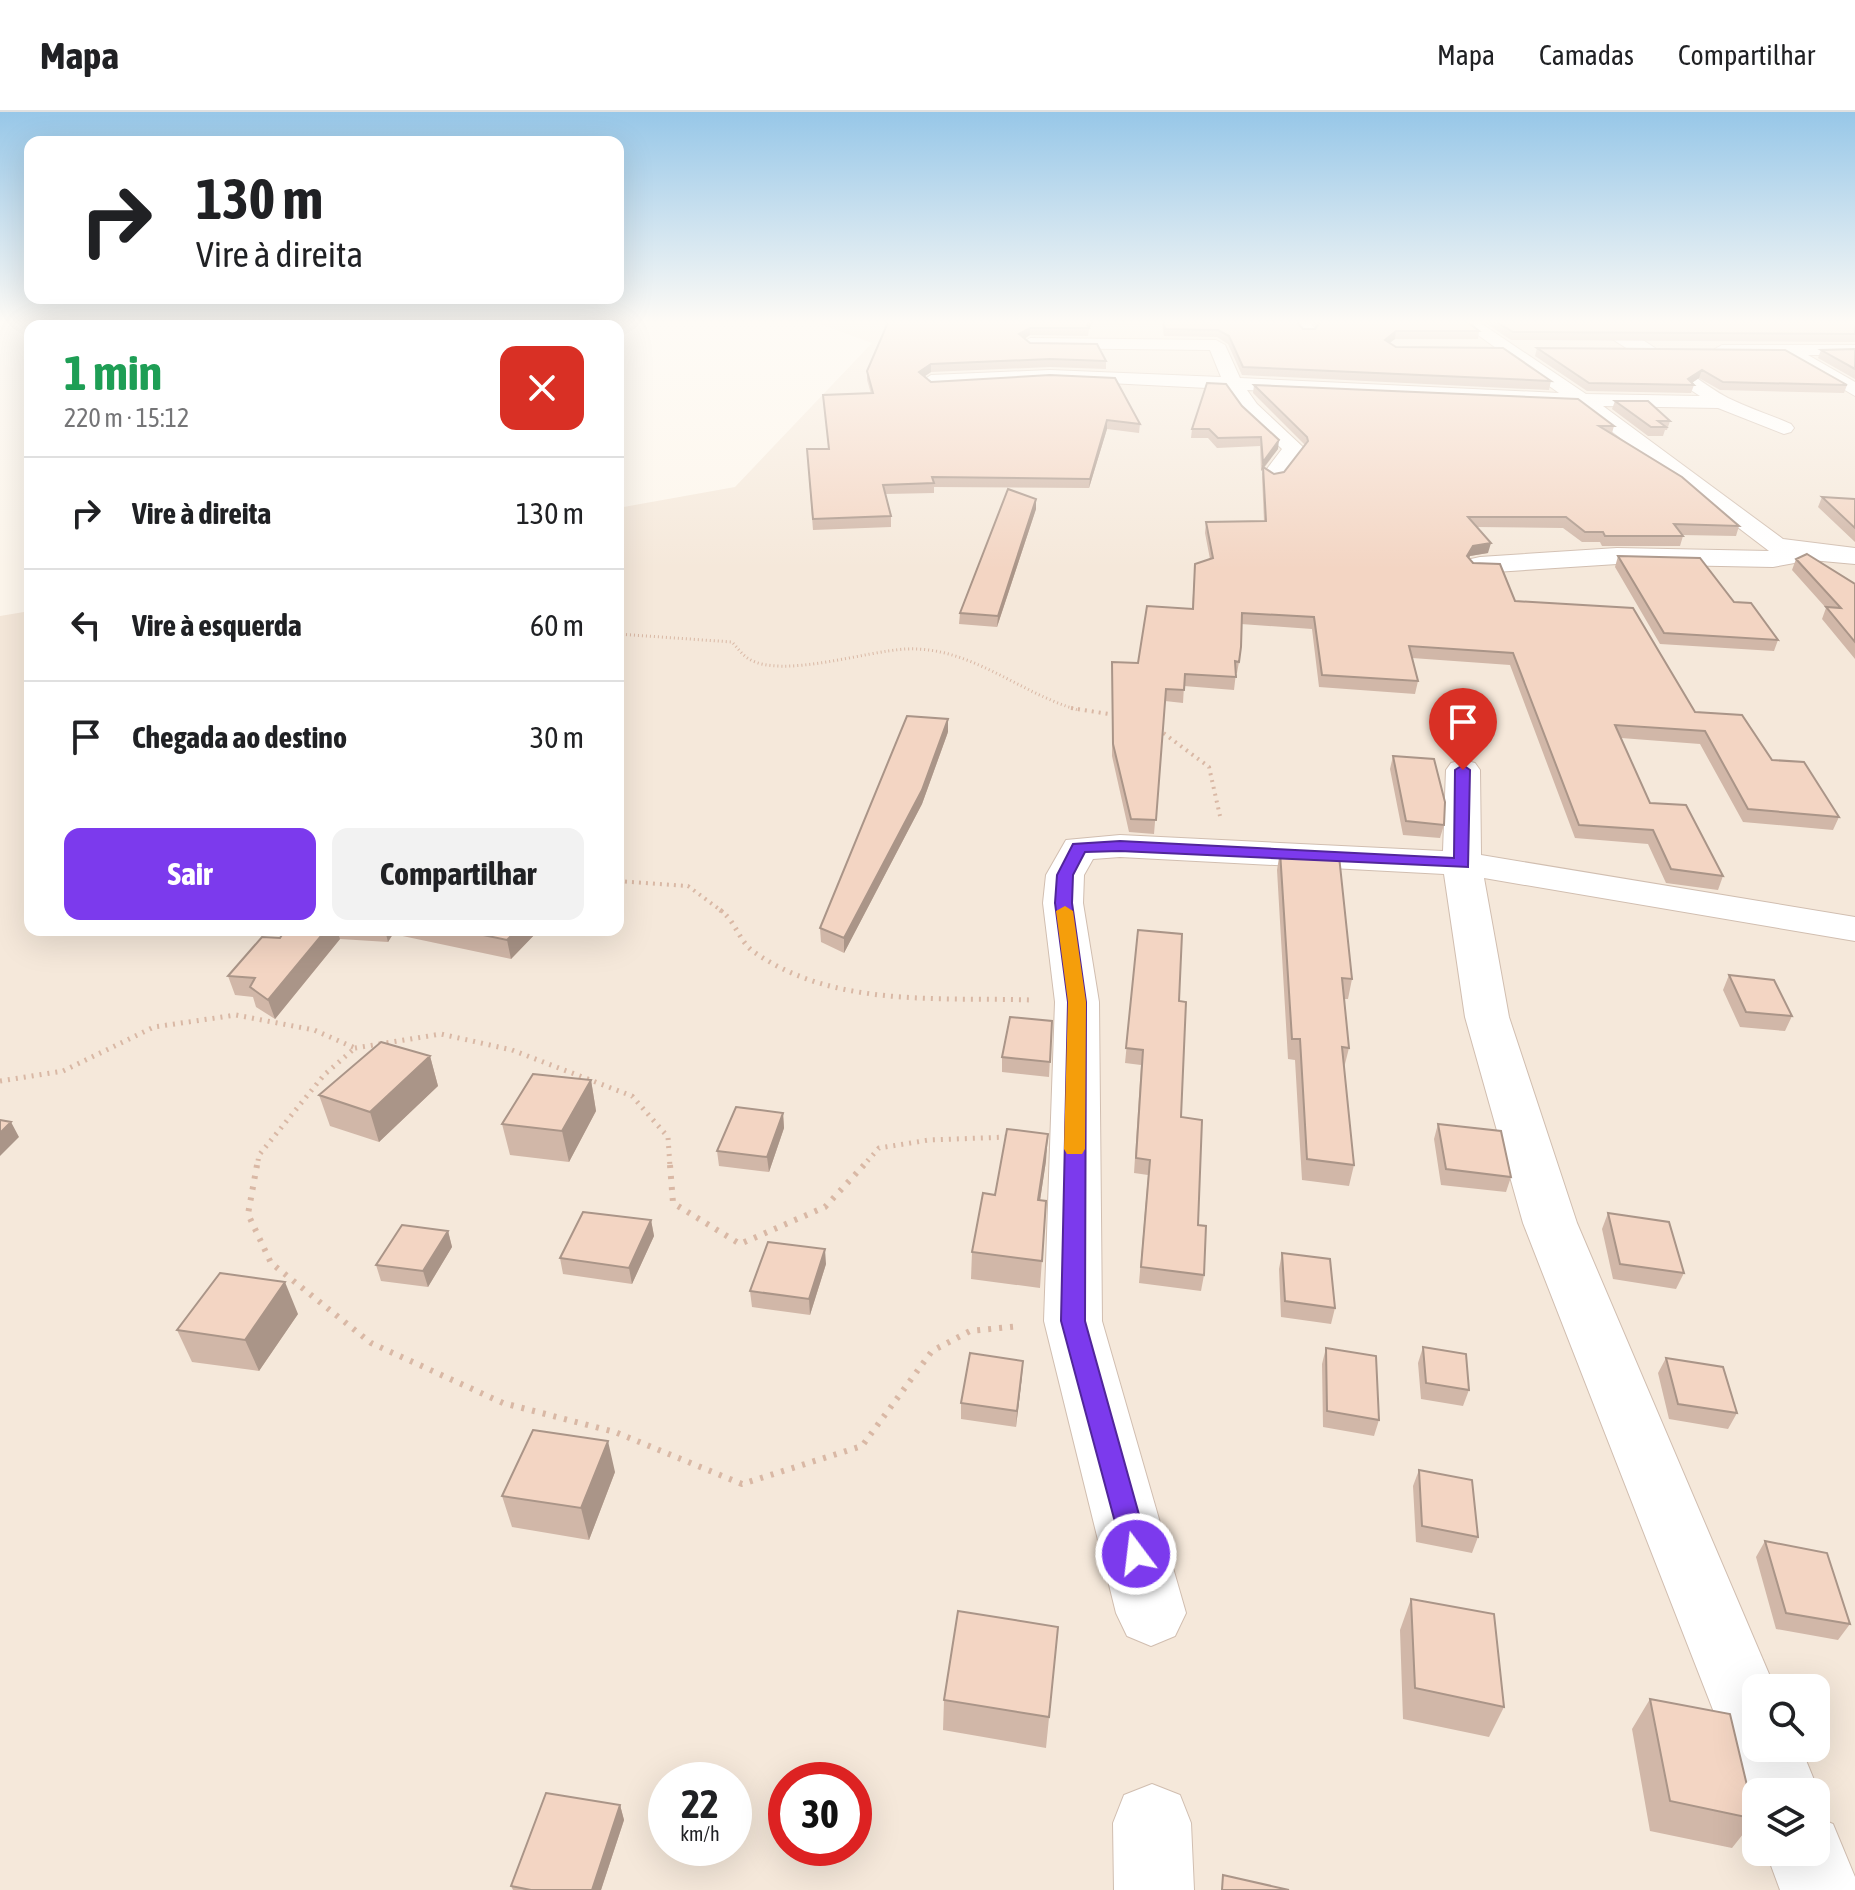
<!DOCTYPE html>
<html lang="pt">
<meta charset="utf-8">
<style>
:root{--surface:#fff;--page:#f2f2f2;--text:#202124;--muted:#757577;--line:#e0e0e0;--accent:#7c3aed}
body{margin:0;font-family:"Asap Condensed",sans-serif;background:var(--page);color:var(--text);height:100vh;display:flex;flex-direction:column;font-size:30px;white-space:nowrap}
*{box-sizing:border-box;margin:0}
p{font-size:26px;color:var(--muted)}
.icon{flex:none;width:44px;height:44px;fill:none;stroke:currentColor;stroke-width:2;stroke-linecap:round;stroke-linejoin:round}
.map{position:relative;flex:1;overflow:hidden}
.side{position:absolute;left:24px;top:208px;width:600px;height:616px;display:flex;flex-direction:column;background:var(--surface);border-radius:16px;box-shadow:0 8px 32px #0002}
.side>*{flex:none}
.banner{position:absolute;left:24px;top:24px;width:600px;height:168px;border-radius:16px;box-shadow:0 8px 32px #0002;background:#fff;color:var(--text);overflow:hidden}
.controls{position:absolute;left:1742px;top:1562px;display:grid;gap:16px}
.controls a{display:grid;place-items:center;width:88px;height:88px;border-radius:16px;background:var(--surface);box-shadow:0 8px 32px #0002;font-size:40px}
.speed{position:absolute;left:648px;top:1650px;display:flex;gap:16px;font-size:40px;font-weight:700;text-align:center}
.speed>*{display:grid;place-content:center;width:104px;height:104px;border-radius:50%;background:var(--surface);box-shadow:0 8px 32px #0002;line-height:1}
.speed small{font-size:20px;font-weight:400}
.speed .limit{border:12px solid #d22;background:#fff;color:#111}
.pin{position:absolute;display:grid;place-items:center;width:68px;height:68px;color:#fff;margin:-82px -34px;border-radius:50% 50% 50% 0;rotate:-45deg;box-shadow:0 0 8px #0007}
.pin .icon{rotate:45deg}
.me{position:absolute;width:88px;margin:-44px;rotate:345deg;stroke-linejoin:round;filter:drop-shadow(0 0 6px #0008)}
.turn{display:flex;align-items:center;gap:28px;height:168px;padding:0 40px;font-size:36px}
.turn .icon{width:104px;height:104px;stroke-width:2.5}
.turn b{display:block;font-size:56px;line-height:68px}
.round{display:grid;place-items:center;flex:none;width:84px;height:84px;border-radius:16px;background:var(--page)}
.summary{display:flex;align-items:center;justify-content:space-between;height:136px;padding:0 40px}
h1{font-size:48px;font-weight:700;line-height:60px;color:#1e9e55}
.cta{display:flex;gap:16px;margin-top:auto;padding:16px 40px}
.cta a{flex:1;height:92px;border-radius:16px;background:var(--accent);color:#fff;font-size:32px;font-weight:700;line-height:92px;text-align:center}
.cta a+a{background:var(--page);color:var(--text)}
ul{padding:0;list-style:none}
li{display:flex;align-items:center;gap:24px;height:112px;padding:0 40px;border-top:2px solid var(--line)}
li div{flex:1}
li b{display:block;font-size:30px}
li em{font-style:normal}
header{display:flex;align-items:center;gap:48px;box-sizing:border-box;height:112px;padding:0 40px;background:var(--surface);border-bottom:2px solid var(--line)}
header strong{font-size:38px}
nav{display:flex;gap:44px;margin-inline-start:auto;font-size:28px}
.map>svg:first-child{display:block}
.residential{fill:#f5e8da;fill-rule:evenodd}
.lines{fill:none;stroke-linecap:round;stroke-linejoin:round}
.minor-casing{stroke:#d1beb0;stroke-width:2}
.path-far3{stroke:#d9b8a5;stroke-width:3;stroke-dasharray:1 3;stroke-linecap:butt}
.path-far2{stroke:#d9b8a5;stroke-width:4;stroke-dasharray:2 5;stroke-linecap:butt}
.path-far1{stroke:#d9b8a5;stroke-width:5;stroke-dasharray:2 6;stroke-linecap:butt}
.path{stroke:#d9b8a5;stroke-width:6;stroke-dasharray:3 8;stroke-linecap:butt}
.minor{fill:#fff;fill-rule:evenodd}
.wall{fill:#d1b7a8}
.shaded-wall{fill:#aa9588}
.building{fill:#f3d5c3;stroke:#aa9588;stroke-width:2}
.route{fill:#7c3aed;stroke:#51269a;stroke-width:2}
.slow{fill:#f59e0b}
</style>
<header>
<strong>Mapa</strong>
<nav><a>Mapa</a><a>Camadas</a><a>Compartilhar</a></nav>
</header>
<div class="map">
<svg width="1855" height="1778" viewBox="0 0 1855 1778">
<rect width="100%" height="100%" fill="#fdf6ec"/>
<path class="residential" d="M809,208h1046v1570h-1855v-1274l30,-5v319h588v-422l117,-21 137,-144zM1756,1576h60v60h-60zM666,1668h68v68h-68zM786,1668h68v68h-68zM1756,1680h60v60h-60z"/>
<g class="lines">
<defs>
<path id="minor" d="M1290,208h17l9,10 -2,3h-12z
M1457,208h19l110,74 114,2 -117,-76c52,0 100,54 145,78 20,10 43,17 63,26l3,4 -3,4 -7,2 -66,-26 -115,-2 180,133 72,9v16l-44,-4 -38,7 -156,-3 -137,9 -9,-2 -4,-6 4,-6 9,-2 137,-9 152,3 -192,-146 -330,-15 10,14 47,44 -22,31 -8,2 -11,-7 19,-25 -39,-37 -16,-23 -177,-9 -119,7 -9,-6 9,-6 119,-5 171,7 -11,-27 -180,-2 -8,-5 8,-5 186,2 9,5 15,33 319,15z
M1722,233h133v10h-47l47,27v14l-70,-41 -69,-1 -3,-4z
M1463,648l12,3 5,7 1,85 374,62v24l-371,-63 25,139 68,206 198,465h-19v60h45l18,44 -3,8v-8h-60v28l-233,-597 -58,-206 -21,-143 -324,-17 -27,2 -9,16 -1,28 16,99 3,319 84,292 -11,23 -24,10 -24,-10 -11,-23 -72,-292 11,-319 -12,-99 3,-28 20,-35 54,-5 323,16 3,-81 5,-7z
M1152,1672l28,11 11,28 3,67h-80l-1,-67 11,-28z
M1816,1705l17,7 22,53v13h-75l-14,-38h50z"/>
</defs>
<use href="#minor" class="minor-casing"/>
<path class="path-far3" d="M618,522l114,8c5,5 11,14 17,17 33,20 117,-8 157,-10 64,-3 113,44 172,61"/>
<path class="path-far2" d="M1071,596l44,7
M1158,617l51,38 11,49
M618,769l70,5 35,26"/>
<path class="path-far1" d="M720,798c16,11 19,32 34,42 80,56 185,45 278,48
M355,936l86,-14 71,16 120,46 36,41 2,30
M0,969l63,-10 91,-44 82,-12 78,15 41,18 -31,27 -65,80 -2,12
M862,1055l17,-19 50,-8 79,-3"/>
<path class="path" d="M257,1053l-9,49 23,49 100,80 132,60 112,29 127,52 120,-38 70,-95 38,-20 50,-5
M670,1053l3,38 67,41 85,-37 39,-42"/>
<use href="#minor" class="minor"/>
</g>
<path class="wall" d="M889,208h205l-5,9 -1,7 -58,-1 -6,4 6,4 76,18v8l-56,-2 -119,5 -6,4 6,6 209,42 -1,9 -32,-4 -18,59 -155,-1v6l-49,1 6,22v11l-78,3 -6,-81h22l-6,-54 48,-1 -4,-14v-9z
M1161,208h134l8,9h12l1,-2 -6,-7h155l14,11 -1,8h-83l-6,4 7,4 155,34 -2,9 -307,-15 -14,-31 -11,-7 -53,-1z
M1481,208h374v22l-344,-2z
M1537,236l310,37 -3,8 -124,-3 -21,-12 -7,5 2,2 -3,8 -104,-2 -52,-35z
M1855,237v30l-37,-21 3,-8z
M1254,273l360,41 -2,7 127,93 -3,10 -54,-1 1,1 -3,10h-78l-2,-4h-18l-19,-14 -86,-1 11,26 -18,3 -1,2 46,43 257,159 67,57 -6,13 -90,-8 -43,-78 -79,-6 29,65 73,73 -5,14 -52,-7 -18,-39 -73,-6 -65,-173 -98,-7 6,23 -3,13 -96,-7 -7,-58 -71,-5 -2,38 -2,11h-1l-2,17 -50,-4 -1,17 -18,-2 -11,133 -25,-2 -17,-76v-94l26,1 54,-55 3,-44 15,-5 -5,-26 1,-11 58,-1 -2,-44 1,-8 -2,2 -1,-25 -43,2 -9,-10h-17l1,-9 50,-23 36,43 -14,19 10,6 10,-2 21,-27 -52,-52z
M1615,289l55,20 -3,9h-2l-2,6h-15l-36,-27z
M1822,385l33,2v43l-37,-35z
M1036,387v10l-39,118 -38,-3 1,-11z
M1618,444l160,84 -4,11 -114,-7 -45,-77z
M1796,447l59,25v75l-33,-40 4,-11 -34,-38z
M948,620l-26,72 -78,149 -23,-11 -1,-14z
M1393,644l51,69 -4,13 -37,-3 -13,-66z
M1280,739l72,128 -4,20h-4l5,49 -5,20 10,97 -5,21 -47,-6 -7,-120 -7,-1 -11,-189z
M285,818h254l-28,29 -118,-25 -5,8 -48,-3 -65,80 -19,-12 -3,-10 -18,-2 -7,-19 52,-38z
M1138,818l41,71 2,116 17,108 6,50 -3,16 -62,-8 9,-108 -14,-2 7,-108 -16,-2z
M1729,863l63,41 -7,15 -45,-4 -17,-37z
M1052,909l-3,56 -47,-5v-15z
M430,944l8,30 -59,56 -49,-16 -11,-31z
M591,968l5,31 -27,51 -59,-7 -8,-31z
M783,1001l1,15 -15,44 -50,-6 -2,-15z
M1438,1012l73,53 -5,15 -65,-7 -7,-46z
M1046,1049l-6,39 6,1 -6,87 -69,-9 1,-27 23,-57z
M1608,1101l76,60 -8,16 -63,-10 -11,-50z
M651,1108l3,16 -22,48 -69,-10 -3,-16z
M448,1119l4,16 -24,40 -47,-6 -5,-16z
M1282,1141l53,55 -4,16 -50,-7 -2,-48z
M826,1152l-16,51 -58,-8 -2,-16z
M298,1202l-39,57 -67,-9 -15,-32z
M1423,1235l46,43 -6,16 -42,-7 -3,-36z
M1326,1236l53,72 -5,16 -51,-9 -1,-63z
M1666,1246l71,55 -9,16 -59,-10 -11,-46z
M1022,1264l-6,51 -55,-8v-16z
M1419,1358l59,67 -6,16 -56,-11 -3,-56z
M615,1360l-26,68 -77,-13 -10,-31z
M1765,1429l85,83 -12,16 -62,-11 -20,-72z
M1411,1487l93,108 -15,30 -86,-18 -3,-89z
M1058,1515l-12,121 -103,-18 1,-30z
M1650,1587l105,120 -23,29 -82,-17 -18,-102z
M620,1693l4,15 -23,70h-88l-2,-4z"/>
<path class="shaded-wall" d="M1090,208h4l-5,9 -2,-4z
M1030,216v7l-11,7v-8z
M1396,219l-1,8 -12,9 2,-8z
M931,252v8l-12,8v-8z
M1702,258l-3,8 -9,6 -2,-5z
M1107,308v9l-18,59 1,-9z
M1279,328l-1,9 -17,22 2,-9z
M1036,387v10l-39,118 1,-11z
M1491,431l-3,10 -18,3 -6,11 3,-11 6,-10z
M948,607v13l-26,72 -78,149v-15z
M326,818h11l3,9 -65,80 -7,-19z
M385,818h7l1,4 -5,8z
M517,818h22l-28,29 -4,-19z
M430,944l8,30 -59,56 -9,-30z
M591,968l5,31 -27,51 -7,-31z
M783,1001l1,15 -15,44 -2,-15z
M11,1010l8,15 -19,19v-23z
M1048,1022l-2,27 -10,66 2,-27z
M651,1108l3,16 -22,48 -3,-16z
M448,1119l4,16 -24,40 -5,-16z
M825,1137l1,15 -16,51 -1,-16z
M285,1170l13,32 -39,57 -14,-31z
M1023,1249l-1,15 -6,51 1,-16z
M608,1329l7,31 -26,68 -8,-32z
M620,1693l4,15 -23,70h-9z"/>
<path class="building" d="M889,208h201l-3,5 2,3h-59l-11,6 11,9 67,1 9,17 -56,-2 -119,5 -12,8 12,10 119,-7 65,3 25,46 -33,-4 -17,59 -158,-2 2,6 -51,2 8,31 -78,3 -6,-70h22l-6,-54 50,-2 -6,-22z
M1163,208h132l8,9h12l5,-7 -2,-2h147l14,11h-83l-11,9 11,7 107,1 48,33 -308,-14 -14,-31 -11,-6 -53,-1z
M1493,208h362v14l-342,-2z
M1537,236l248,2 62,35 -124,-3 -21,-12 -14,9 6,6 -105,-2z
M1855,237v20l-34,-19z
M1207,271l19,1 16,22 37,34 -16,22 -2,-25 -43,1 -9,-9h-17z
M1254,273l324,14 36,27h-15l83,51 57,49 -65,-2 9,12h-78l-2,-4h-18l-19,-15h-98l23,26 -18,3 -6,10 6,7 27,1 15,37 118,7 62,104 47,3 30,45 32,2 35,55 -91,-8 -43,-78 -90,-6 35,78 36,2 37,71 -52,-7 -18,-39 -74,-5 -66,-172 -104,-7 9,35 -96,-6 -8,-58 -72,-4 -1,34 -2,15 -4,-1 1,16 -51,-3 -1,16 -18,-1 -10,131 -25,-1 -18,-75 -1,-82 26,1 9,-57 46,3 2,-45 18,-6 -7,-36 60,-1 -3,-54 11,7 10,-2 24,-31 -1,-4z
M1615,289h33l22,20h-12l8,6h-15z
M1008,377l28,10 -38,117 -38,-3z
M1822,385l33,2v29z
M1807,442l48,30v58l-29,-35 15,1 -45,-49z
M1618,444l82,2 34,44 17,1 27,37 -114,-7z
M907,604l41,3 -26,71 -78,148 -24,-10z
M1393,644l41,3 11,43 -1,23 -38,-4z
M1280,739l59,5 13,123 -10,-1 7,70 -7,-1 12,118 -47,-6 -7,-120h-8z
M285,818h41l-58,70 -18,-13 5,-9 -27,-2 34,-39 18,1z
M459,818h58l-10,10z
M1138,818l44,4 -3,67 7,1 -5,115 21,3 -4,105 8,1 -2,49 -63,-8 9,-107 -14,-2 7,-108 -17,-2z
M1729,863l45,5 18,36 -46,-4z
M1010,905l42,4 -2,41 -48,-5z
M381,930l49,14 -60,56 -51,-17z
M533,962l58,6 -29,51 -60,-7z
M736,995l47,6 -16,44 -50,-6z
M0,1008l11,2 -11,11z
M1438,1012l63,7 10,46 -65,-8z
M1007,1017l41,5 -10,66 8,1 -4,60 -70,-9 11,-59 12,2z
M583,1100l68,8 -22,48 -69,-10z
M1608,1101l61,9 15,51 -64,-9z
M402,1113l46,6 -25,40 -47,-6z
M768,1130l57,7 -16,50 -59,-8z
M1282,1141l48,6 5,49 -50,-7z
M220,1161l65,9 -40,58 -68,-10z
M1423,1235l43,7 3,36 -43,-7z
M1326,1236l50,8 3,64 -52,-9z
M970,1241l53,8 -6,50 -56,-8z
M1666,1246l57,9 14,46 -59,-9z
M533,1318l75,11 -27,67 -79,-12z
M1419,1358l53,10 6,57 -56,-11z
M1765,1429l62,12 23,71 -64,-11z
M1411,1487l83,15 10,93 -89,-19z
M958,1499l100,16 -9,90 -105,-17z
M1650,1587l80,15 25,105 -85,-18z
M546,1681l74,12 -28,85h-61l-20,-4z
M1223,1763l66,15h-67z"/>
<linearGradient id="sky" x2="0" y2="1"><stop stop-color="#97c7e8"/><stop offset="0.46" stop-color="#fefbf6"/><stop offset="1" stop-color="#fefbf6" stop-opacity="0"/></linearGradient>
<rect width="1855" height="457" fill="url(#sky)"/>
<path class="route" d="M1463,653l7,5 -2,97 -348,-16 -35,1 -12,23 -1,28 14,99 -1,319 65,233 -4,9 -10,4 -10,-4 -65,-242 7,-319 -13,-99 2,-28 16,-31 47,-3 334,17 1,-88z"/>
<path class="slow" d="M1065,794l8,5 13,91 -1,147 -3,5h-15l-3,-5 4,-147 -12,-91z"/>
</svg>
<div class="controls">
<a><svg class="icon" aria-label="search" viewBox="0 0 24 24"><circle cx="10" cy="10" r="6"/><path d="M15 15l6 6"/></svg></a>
<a><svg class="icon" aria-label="layers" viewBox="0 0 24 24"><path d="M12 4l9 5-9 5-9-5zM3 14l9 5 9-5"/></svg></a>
</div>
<div class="speed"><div>22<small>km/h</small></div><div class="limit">30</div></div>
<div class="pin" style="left:1463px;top:658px;background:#d93025"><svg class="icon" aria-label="arrive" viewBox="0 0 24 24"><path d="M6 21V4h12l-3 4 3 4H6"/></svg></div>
<svg class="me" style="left:1136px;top:1442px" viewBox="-20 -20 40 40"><circle r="17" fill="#7c3aed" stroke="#fff" stroke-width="3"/><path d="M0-11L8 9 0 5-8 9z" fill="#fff"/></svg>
<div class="banner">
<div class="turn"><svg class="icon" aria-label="right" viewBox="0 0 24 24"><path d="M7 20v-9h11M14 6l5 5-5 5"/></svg><div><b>130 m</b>Vire à direita</div></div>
</div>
<section class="side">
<div class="summary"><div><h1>1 min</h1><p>220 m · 15:12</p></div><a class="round" style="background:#d93025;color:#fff"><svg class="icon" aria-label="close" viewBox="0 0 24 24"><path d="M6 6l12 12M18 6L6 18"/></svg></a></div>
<ul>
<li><svg class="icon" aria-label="right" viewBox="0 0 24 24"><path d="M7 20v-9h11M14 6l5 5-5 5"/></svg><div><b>Vire à direita</b></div><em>130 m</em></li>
<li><svg class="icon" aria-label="left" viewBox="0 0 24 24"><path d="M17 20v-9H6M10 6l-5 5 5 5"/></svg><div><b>Vire à esquerda</b></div><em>60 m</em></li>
<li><svg class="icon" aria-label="arrive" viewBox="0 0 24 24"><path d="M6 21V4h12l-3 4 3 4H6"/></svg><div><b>Chegada ao destino</b></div><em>30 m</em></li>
</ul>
<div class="cta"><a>Sair</a><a>Compartilhar</a></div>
</section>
</div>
